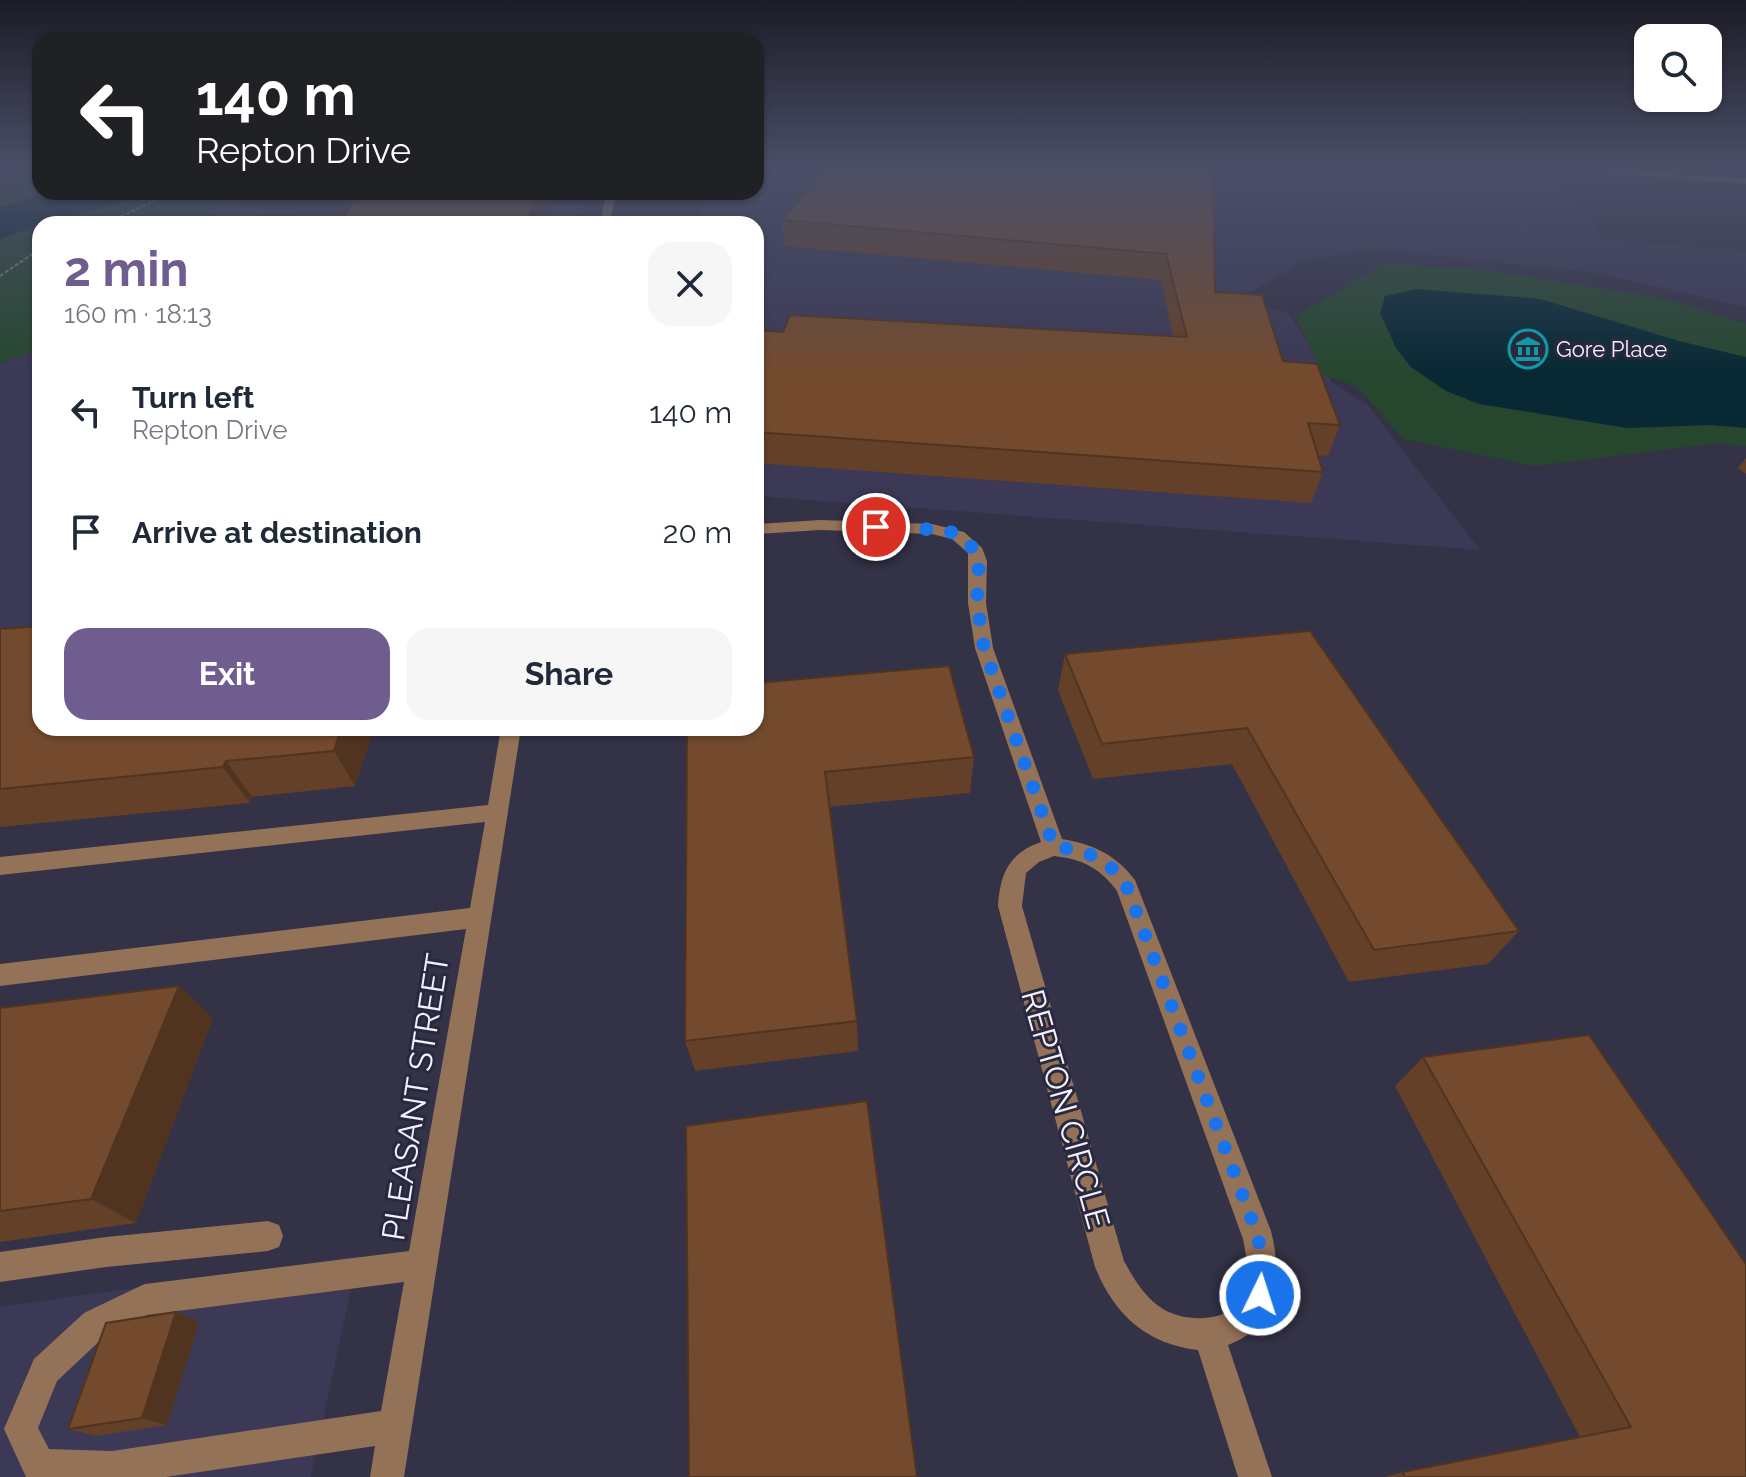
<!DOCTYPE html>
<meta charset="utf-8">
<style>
:root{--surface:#fff;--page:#f6f6f7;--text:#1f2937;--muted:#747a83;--accent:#705d90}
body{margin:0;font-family:Raleway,sans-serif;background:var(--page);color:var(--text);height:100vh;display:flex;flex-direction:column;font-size:30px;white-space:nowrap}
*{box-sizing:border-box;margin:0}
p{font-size:26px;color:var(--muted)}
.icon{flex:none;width:44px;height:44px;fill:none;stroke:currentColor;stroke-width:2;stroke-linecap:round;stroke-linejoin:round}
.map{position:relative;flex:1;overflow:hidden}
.details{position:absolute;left:32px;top:216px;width:732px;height:520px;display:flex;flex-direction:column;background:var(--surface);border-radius:24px;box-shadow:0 2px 6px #0004}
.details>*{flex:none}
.banner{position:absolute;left:32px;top:32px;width:732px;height:168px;border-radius:24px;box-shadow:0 2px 6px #0004;background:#202124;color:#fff;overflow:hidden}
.buttons{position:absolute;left:1634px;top:24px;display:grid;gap:16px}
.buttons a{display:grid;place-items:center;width:88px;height:88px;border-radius:16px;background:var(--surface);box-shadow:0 2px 6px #0004;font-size:40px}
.pin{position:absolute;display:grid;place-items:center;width:68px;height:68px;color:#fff;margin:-34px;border:4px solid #fff;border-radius:50%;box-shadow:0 2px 8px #0007}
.me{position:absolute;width:88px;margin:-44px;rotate:4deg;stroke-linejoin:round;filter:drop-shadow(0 0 6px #0008)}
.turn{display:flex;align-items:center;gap:28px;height:168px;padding:0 32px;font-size:36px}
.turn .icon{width:104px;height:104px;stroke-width:2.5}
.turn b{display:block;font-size:56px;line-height:68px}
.round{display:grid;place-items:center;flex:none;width:84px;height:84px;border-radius:24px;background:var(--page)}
.head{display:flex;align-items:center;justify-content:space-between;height:136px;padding:0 32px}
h1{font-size:48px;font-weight:700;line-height:60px;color:var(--accent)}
.button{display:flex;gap:16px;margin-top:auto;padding:16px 32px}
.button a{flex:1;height:92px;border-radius:24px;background:var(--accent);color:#fff;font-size:32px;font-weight:700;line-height:92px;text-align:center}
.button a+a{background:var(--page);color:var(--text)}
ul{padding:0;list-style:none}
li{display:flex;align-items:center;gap:24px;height:120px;padding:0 32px}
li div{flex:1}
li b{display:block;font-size:30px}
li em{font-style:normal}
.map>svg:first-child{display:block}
.built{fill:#3b3955}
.green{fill:#26472e}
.water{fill:#082934}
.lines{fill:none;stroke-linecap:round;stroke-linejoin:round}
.path{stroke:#828193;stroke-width:2;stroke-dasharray:4 2;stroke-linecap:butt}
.minor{fill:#947257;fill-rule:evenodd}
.wall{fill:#634027}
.shaded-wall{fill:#503420}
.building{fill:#734a2d;stroke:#503420;stroke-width:2}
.route{stroke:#1a73e8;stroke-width:14;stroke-dasharray:0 25.2}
.labels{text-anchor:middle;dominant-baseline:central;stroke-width:6;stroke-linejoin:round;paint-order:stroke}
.far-poi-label{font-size:22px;fill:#f1f1ff;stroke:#29283c;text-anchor:start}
.near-street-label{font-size:32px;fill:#f1f1ff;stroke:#29283c}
</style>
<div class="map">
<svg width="1746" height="1477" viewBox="0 0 1746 1477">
<rect width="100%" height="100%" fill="#333246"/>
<path class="built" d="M756,167h735l60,5 54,67 141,12v56l-149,-34 -221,-24 -72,11 -50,31 -37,8 71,13 44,70 35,22 113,146 -724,-54v-272h-60l12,-32h48z
M585,203l-6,21h-404l46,-19 118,10z
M40,348v295l-40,3v-282z
M358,1256l-47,221h-311v-170z"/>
<path class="green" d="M40,170v22h10l-50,16v-20z
M142,192h110l-4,4 -73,28h-128l72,-21z
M40,226v122l-40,16v-125z
M1385,264l99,6 182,29 80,25v123l-27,-4 -185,23 -131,-27 -45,-52 -36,-13 -26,-58z"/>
<path class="water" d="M50,192h92l-23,11 -79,21 -40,15v-31z
M1417,289l123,10 139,42 67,16v71l-35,-3 -84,3 -148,-24 -33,-13 -35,-24 -15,-19 -16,-35 5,-17z"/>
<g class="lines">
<path class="path" d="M104,224l70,-32
M0,276l40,-27"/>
<path class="minor" d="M1563,167l183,11v6l-179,-14z
M606,192h10l-6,32h-10z
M820,520l112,4 32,8 18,16 5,13 -1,42 7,45 69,191c31,5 54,16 73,41l136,351c12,46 6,96 -43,114l44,132h-34l-40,-127c-52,-6 -84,-36 -103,-83l-97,-361c2,-32 11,-53 43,-64l-66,-194 -7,-45v-50l-16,-14 -20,-5 -112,-4 -64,4v-10zM1054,856c28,3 46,12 63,35l126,348c8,35 6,77 -39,79 -14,1 -29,-2 -41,-9 -18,-11 -29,-30 -39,-48l-102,-355 4,-33 13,-11z
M501,728h20l-117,749h-34l5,-31 -209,31h-140l-22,-48 30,-70 50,-46 50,-24 11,-5 264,-33 57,-322 -466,57v-22l470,-56 15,-86 -485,53v-18l488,-52zM404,1282l-23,129 -269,40 -63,-2 -11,-21 19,-47 49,-46 41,-20z
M268,1221l11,4 4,11 -4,11 -11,4 -162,16 -106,15v-30l106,-15z"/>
</g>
<path class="wall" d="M1203,167l12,125 68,69 57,64 -12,31 -10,-1 5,17 -12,31 -555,-40v-133l27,2 390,5 -12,-57 -377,-34 -2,-26z
M1746,458v16l-8,-6z
M0,629l40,99h334l-19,58 -103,11 -2,6 -250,24z
M1310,631l209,300 -31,33 -139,18 -117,-218 -139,15 -35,-89 7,-36z
M687,728l287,29 -4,36 -141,14 28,214 1,30 -163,20 -10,-30z
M179,986l34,32 -77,205 -136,19v-234z
M1423,1057l323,420h-362l19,-5 177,-35 -185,-351z
M176,1312l23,10 -32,103 -71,11 -28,-7z"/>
<path class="shaded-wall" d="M0,167h33l-5,5 -28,2z
M537,192l15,1 -9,31h-17z
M341,728h33l-19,58 -21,-35z
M226,761l26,36 -2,6 -27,-36z
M179,986l34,32 -77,205 -45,-24z
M176,1312l23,10 -32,103 -25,-7z"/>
<path class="building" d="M827,167h376v3l10,1 2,121 47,3 21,66 34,3 23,61 -32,-2 15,49 -567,-40v-102l27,2 7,-17 397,22 -21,-83 -384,-34z
M359,192h178l-11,32h-326l2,-2 143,-7z
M40,626v102h301l-7,23 -108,10 -3,6 -223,22v-160z
M1310,631l209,300 -145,19 -127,-222 -145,16 -37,-90z
M949,666l25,91 -149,15 32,249 -172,20 2,-313h69v-45z
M179,986l-88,213 -91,12v-203z
M1589,1035l157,229v213h-341l-2,-5 228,-45 -208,-370z
M867,1101l50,376h-228l-3,-351z
M176,1312l-34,106 -74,11 38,-106z"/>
<linearGradient id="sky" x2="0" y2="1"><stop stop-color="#1c1c26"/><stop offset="0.45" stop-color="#4a4f68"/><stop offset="1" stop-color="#4a4f68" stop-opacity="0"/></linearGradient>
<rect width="1746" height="374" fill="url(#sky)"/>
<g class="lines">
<path class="route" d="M876,527l70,3 12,5 18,16 3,10 -2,42 7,45 70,199c33,3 54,11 73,40l129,344 7,27 -3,37"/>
</g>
<defs>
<symbol id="museum-ring" viewBox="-11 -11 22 22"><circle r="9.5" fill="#29283c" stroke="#0f9aa8" stroke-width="1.5"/><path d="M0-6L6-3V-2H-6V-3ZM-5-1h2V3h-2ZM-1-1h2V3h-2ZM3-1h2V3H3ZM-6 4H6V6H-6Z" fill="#0f9aa8"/></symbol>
</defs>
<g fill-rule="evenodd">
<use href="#museum-ring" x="1506" y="327" width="44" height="44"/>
</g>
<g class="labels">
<g class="far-poi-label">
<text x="1556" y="349">Gore Place</text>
</g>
<g class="near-street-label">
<text transform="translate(415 1097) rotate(-81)">PLEASANT STREET</text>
<text transform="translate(1066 1109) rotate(74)">REPTON CIRCLE</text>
</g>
</g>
</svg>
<div class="buttons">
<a><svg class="icon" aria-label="search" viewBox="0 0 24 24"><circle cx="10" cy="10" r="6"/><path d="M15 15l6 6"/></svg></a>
</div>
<div class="pin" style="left:876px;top:527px;background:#d93025"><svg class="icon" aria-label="arrive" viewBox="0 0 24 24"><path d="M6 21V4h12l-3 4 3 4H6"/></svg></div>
<svg class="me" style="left:1260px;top:1295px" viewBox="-20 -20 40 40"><circle r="17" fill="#1a73e8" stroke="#fff" stroke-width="3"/><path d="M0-11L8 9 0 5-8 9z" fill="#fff"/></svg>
<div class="banner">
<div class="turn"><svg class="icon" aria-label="left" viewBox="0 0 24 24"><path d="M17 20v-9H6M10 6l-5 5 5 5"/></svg><div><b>140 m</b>Repton Drive</div></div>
</div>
<section class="details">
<div class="head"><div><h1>2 min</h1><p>160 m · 18:13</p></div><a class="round"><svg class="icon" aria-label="close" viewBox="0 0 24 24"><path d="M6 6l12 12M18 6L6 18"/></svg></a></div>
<ul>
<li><svg class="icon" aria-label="left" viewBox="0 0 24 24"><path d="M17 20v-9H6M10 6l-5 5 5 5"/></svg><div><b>Turn left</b><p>Repton Drive</p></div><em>140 m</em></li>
<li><svg class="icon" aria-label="arrive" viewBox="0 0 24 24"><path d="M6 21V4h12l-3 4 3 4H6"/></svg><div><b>Arrive at destination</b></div><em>20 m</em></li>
</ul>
<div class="button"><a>Exit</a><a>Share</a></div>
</section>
</div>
